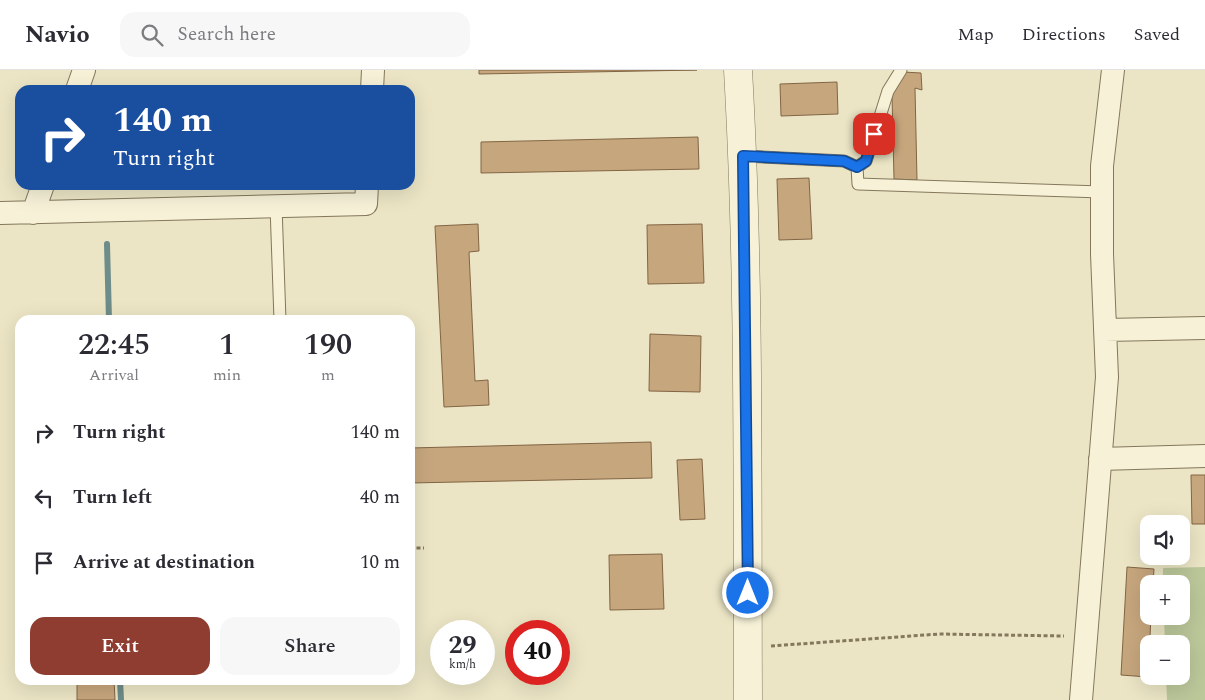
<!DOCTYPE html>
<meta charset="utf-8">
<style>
:root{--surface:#fff;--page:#f7f7f7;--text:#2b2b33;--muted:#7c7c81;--line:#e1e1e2;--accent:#8f3d31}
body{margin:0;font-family:Spectral,serif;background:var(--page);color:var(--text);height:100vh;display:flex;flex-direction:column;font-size:19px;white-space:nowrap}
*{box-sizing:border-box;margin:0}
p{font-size:16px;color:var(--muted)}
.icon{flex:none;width:28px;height:28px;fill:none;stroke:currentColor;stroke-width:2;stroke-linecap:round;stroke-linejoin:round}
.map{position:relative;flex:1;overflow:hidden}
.drawer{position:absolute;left:15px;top:245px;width:400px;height:370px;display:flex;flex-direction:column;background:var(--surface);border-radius:15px;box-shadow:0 5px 20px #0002}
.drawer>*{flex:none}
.top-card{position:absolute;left:15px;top:15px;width:400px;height:105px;border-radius:15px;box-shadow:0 5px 20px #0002;background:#1a4fa0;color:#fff;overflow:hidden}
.controls{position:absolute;left:1140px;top:445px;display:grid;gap:10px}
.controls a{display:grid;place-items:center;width:50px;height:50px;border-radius:10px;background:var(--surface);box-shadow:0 5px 20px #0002;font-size:25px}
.speed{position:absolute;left:430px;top:550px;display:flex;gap:10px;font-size:25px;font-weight:700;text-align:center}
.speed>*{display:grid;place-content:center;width:65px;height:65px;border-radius:50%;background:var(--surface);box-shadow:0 5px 20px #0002;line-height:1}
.speed small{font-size:12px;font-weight:400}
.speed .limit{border:8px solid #d22;background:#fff;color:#111}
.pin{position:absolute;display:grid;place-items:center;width:42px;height:42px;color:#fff;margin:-21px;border-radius:10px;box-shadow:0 2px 8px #0006}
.me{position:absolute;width:55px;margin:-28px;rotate:0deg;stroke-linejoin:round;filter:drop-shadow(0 0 4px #0008)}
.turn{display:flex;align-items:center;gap:18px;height:105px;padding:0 15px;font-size:22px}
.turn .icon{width:65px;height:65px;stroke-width:2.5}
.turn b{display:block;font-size:35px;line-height:42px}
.eta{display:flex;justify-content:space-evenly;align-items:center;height:85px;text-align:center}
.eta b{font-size:30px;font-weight:600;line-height:35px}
.cta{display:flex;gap:10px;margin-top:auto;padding:10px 15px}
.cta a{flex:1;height:58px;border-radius:15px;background:var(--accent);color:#fff;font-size:20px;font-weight:600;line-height:58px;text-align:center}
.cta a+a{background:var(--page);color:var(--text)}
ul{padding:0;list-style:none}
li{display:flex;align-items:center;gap:15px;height:65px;padding:0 15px}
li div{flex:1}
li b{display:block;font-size:19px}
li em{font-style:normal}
header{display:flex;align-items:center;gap:30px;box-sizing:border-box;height:70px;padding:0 25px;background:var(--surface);border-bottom:1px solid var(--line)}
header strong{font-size:24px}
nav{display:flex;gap:28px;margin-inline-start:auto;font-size:18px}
.search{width:350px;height:45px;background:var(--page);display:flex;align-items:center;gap:12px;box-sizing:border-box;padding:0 18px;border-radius:15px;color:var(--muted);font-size:19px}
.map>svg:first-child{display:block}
.green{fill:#bcc89a}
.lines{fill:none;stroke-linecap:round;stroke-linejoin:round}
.stream{stroke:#6e8c89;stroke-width:6}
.building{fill:#c6a67d;stroke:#826544}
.service-casing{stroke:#84775c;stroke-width:13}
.minor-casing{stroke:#84775c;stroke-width:24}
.tertiary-casing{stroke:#84775c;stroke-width:29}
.path{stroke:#84775c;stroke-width:3;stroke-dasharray:4 2.5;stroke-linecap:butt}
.service{stroke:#f6f1d7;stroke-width:11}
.minor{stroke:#f6f1d7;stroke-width:22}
.tertiary{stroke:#f6f1d7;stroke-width:28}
.route-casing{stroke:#114b97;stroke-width:12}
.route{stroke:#1a73e8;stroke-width:9}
</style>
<header>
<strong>Navio</strong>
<div class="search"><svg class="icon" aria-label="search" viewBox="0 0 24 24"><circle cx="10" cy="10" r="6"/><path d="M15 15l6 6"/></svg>Search here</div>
<nav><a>Map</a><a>Directions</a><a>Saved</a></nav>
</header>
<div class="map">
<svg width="1205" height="630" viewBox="0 0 1205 630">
<rect width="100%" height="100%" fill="#ebe5c5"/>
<path class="green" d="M1205,497v133h-38l-1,-24h15v-32h-16l-1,-28h17v-32h-18v-16z"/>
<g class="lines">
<path class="stream" d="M107,174l2,76
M120,610l1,20"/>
</g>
<path class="building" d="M479,0h218l-218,4z
M903,2l18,1 1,17 -7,-2 2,92 -23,-1 -2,-83z
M837,12l1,32 -57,2 -1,-32z
M698,67l1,32 -218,4v-31z
M809,108l3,61 -33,1 -2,-61z
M478,154l1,27 -10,1 6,129 13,-1 1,25 -45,2 -9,-181z
M702,154l2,59 -56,1 -1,-59z
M650,264l51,2 -1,56 -51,-1z
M651,372l1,36 -242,5v-35z
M702,389l3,60 -25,1 -3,-60z
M1191,405h14v49h-13z
M662,484l2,55 -54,1 -1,-55z
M1127,497l27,2 -1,15h-4v32h2l-3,61 -27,-2z
M77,610h37l1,20h-38z"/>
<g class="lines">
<defs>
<path id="service" d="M743,86l101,5 13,6 1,17 244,8
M857,97l9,-6 22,-70 13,-21
M276,136l4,114"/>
<path id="minor" d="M77,20l7,-20
M372,20l1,-20
M0,143l366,-9 1,-19
M33,143l10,-28
M1105,260l100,-2
M1100,389l105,-3
M1081,630l26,-323 -5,-123v-88l11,-96"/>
<path id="tertiary" d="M738,0c12,210 9,420 10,630"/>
</defs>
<use href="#service" class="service-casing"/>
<use href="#minor" class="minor-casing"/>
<use href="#tertiary" class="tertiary-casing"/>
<path class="path" d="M410,478h14
M771,576l168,-12 125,2"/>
<use href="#service" class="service"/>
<use href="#minor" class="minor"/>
<use href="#tertiary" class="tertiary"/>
</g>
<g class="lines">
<defs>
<path id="route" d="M748,523l-5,-437 101,5 13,6 9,-6 8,-27"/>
</defs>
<use href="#route" class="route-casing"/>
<use href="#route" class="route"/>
</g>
</svg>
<div class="controls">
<a><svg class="icon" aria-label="sound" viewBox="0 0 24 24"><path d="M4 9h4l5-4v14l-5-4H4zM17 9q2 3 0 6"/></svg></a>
<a>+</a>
<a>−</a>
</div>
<div class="speed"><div>29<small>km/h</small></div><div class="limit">40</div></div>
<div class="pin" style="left:874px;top:64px;background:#d93025"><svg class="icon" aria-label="arrive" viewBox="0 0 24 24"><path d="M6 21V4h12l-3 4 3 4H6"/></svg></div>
<svg class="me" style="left:748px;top:523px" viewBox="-20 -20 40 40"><circle r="17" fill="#1a73e8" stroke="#fff" stroke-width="3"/><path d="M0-11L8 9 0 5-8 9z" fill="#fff"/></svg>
<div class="top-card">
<div class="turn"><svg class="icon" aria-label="right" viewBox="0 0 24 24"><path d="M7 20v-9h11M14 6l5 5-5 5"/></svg><div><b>140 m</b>Turn right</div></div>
</div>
<section class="drawer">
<div class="eta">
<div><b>22:45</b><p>Arrival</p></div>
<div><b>1</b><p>min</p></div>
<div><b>190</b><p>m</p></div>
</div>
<ul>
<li><svg class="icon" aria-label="right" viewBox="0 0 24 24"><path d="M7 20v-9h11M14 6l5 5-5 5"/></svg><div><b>Turn right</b></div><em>140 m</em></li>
<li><svg class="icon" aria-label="left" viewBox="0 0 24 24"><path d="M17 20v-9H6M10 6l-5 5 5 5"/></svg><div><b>Turn left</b></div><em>40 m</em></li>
<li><svg class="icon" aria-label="arrive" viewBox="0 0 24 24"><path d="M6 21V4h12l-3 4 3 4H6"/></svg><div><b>Arrive at destination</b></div><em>10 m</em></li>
</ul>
<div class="cta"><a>Exit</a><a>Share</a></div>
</section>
</div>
